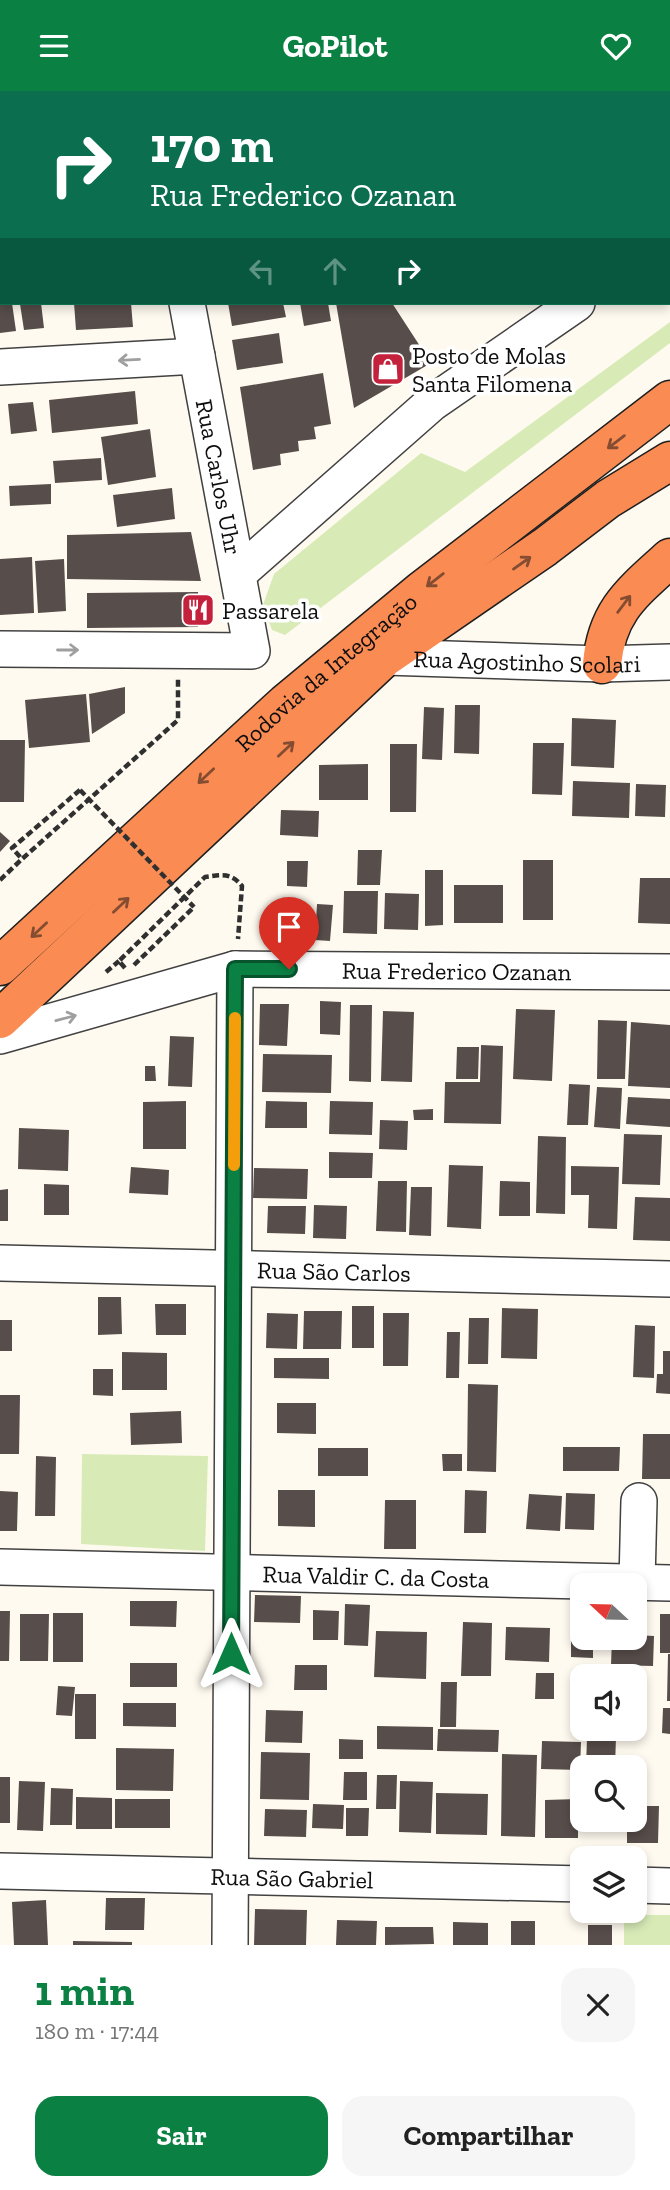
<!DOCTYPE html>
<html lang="pt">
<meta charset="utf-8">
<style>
:root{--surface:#fff;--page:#f6f6f6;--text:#222;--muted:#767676;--accent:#0b8043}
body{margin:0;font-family:"Zilla Slab",serif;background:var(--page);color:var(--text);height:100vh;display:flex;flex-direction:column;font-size:26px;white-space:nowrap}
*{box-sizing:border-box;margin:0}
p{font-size:23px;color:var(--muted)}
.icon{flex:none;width:38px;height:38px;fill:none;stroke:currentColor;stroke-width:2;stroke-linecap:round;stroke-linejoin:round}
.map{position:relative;height:1854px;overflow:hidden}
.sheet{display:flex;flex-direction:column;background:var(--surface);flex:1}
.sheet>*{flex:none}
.top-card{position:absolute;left:0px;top:0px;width:670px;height:214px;box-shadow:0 4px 10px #0003;background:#0b6e4f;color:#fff;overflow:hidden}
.needle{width:46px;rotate:292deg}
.buttons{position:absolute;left:570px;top:1482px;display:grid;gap:14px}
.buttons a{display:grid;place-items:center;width:77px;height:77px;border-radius:14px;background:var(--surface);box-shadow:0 4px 10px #0003;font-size:35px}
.pin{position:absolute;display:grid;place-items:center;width:60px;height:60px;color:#fff;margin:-72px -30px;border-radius:50% 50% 50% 0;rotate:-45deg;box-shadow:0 0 7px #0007}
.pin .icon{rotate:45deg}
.me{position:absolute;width:77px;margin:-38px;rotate:0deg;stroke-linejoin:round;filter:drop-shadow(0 0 5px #0008)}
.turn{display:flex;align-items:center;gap:24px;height:147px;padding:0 35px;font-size:32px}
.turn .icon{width:91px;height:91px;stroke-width:2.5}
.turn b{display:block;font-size:49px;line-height:60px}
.lanes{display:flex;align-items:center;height:66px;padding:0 35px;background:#0003;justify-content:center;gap:35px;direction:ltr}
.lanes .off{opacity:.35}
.round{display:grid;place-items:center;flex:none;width:74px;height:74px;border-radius:21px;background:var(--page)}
.summary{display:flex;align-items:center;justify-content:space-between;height:119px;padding:0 35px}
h1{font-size:42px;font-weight:700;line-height:52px;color:var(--accent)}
.cta{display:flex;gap:14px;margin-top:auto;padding:14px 35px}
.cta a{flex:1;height:80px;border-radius:21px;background:var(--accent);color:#fff;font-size:28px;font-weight:700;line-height:80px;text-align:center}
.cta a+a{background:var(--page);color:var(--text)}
header{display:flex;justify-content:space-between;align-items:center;height:91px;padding:0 35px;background:var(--accent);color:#fff;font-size:32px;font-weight:700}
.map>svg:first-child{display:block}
.green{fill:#d8ebb7}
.building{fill:#574d4a}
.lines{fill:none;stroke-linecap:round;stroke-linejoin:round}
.minor-casing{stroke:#414141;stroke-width:38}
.highway-casing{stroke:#1f1f1f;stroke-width:41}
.path{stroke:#303030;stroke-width:4.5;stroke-dasharray:7 3.5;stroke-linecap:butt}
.minor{stroke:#fff;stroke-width:35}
.highway{stroke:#f98b53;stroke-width:38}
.path-bridge{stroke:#303030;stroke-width:4.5;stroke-dasharray:7 3.5;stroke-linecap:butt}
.oneway{stroke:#9f9f9f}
.oneway2{stroke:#844c30}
.route-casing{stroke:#07532c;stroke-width:18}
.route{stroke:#0b8043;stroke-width:12}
.slow{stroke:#f59e0b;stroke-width:12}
.labels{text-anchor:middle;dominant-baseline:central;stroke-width:7;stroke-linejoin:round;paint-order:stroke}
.poi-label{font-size:24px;fill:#0e0e0e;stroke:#fff;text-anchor:start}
.street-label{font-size:24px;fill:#0e0e0e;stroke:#fff}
</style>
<header><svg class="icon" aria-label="menu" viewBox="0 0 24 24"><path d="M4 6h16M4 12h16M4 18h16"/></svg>GoPilot<svg class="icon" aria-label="heart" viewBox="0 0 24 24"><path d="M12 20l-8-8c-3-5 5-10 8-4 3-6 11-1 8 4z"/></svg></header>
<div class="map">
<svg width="670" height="1854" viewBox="0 0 670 1854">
<rect width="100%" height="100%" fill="#fffaef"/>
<path class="green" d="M670,231v21l-385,292 -13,-5 -9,-25 11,-31 147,-121 44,19z
M82,1363l126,2 -3,95 -124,-7z
M624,1824h46v30h-46z"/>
<path class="building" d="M0,212h12l4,28 -16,2z
M41,212l3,25 -20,2 -4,-26z
M74,212h57l2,24 -57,3z
M228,212h55l3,14 -54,9z
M300,212h28l3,18 -27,5z
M336,212h56l39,60 -77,45z
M279,242l4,30 -46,7 -5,-30z
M323,282l8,51 -17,3 2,12 -18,2 1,10 -19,3 1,11 -28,5 -13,-83z
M135,300l3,33 -86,9 -3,-33z
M33,311l4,29 -26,3 -3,-30z
M150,338l6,48 -48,8 -7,-48z
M101,367l1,22 -47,3 -2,-22z
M51,393v20l-41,2 -1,-20z
M172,397l3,31 -58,8 -4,-32z
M191,441l10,49 -134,-2v-44z
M32,466l2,56 -34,2v-56z
M64,468l2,52 -28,2 -3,-52z
M198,501v35l-111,1v-35z
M125,596v26l-33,21 -3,-40z
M86,603l4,48 -61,6 -4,-48z
M455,614h25l-1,49 -25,-1z
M424,616l20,1 -2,52 -20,-1z
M572,627l44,2 -2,48 -43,-2z
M0,649h25l-1,62h-24z
M533,652h31l-2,52 -30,-1z
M390,653h27l-1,68h-26z
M368,673v36h-49v-35z
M573,690l57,2 -1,35 -57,-2z
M636,693l30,1 -1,32 -30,-1z
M281,719l38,1 -1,26 -38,-2z
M0,741l10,9 -10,11z
M358,759h24l-2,35h-23z
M523,769h30v60h-30z
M287,770h21l-1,26 -20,-1z
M425,779h18v55l-18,1z
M640,787h30v46l-32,-1z
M454,794h49v38h-49z
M344,800h34l-1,43 -34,-1z
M385,802l34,1 -1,36 -34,-1z
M317,813l16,1 -3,36 -15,-1z
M296,815h9v27h-9z
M320,910l21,1 -1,33 -20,-1z
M260,913h29l-2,42 -28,-1z
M350,914h22l-1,77 -22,-1z
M516,918l39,1 -3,71 -39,-2z
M383,920l31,1 -2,70 -31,-1z
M598,929l29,1 -2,58h-28z
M631,931l39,3v63l-42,-2z
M170,945l24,1 -2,50 -24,-1z
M481,954l22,1 -2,78 -57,-1 1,-41h35z
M457,956h22l-1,32h-22z
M263,963l69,1 -1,38 -69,-1z
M145,975h10l1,15h-11z
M569,993l21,1 -2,40h-21z
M597,996l25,1 -2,41 -26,-2z
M628,1006l42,2v28l-44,-3z
M186,1010v48h-43v-47z
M266,1010l41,1v26h-42z
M330,1010l43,1 -1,33 -43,-1z
M433,1018v11h-19l-1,-10z
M380,1029l28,1 -1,29 -28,-1z
M19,1037l50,2 -1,41 -50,-2z
M624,1043l38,1 -2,50 -38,-1z
M538,1045l28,1 -1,77 -29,-1z
M329,1061l44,1 -1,25h-43z
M449,1074l34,1 -2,63 -34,-2z
M571,1075l48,1 -2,62 -29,-1 1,-33h-18z
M131,1076l38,3 -1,25 -39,-2z
M254,1077l54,1 -1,30 -54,-1z
M378,1090h29l-1,51 -30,-1z
M500,1090l30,1v34h-31z
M44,1093l25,1v30h-25z
M411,1096h21l-1,49 -22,-1z
M8,1098v32h-8v-31z
M635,1106l35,1v43l-37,-1z
M314,1114l33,1 -1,33 -33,-1z
M268,1115h38l-1,28 -38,-1z
M98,1206h23l1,37 -24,1z
M155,1213h31v31h-30z
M352,1215h22v42h-22z
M502,1217l36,1 -1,50 -36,-1z
M304,1220h38l-1,38h-38z
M267,1222l31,1 -1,35 -31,-1z
M383,1222h26l-1,53h-25z
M469,1227h20l-1,46h-20z
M0,1229h12v31h-12z
M635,1234l20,1 -1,52 -21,-1z
M447,1241h13l-1,46h-13z
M663,1260h7v43l-14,-1 1,-19h6z
M122,1261l45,1v37h-45z
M274,1267h55v21l-55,-1z
M93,1278h20v27l-20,-1z
M468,1293l30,1 -2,87 -29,-1z
M0,1304h20l-1,59h-19z
M277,1312h39v31l-39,-1z
M181,1320l1,32 -51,2 -1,-32z
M643,1343h27v45h-28z
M563,1356h57l-1,24h-56z
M318,1357h50v28h-50z
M442,1363h20v17h-19z
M36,1365l20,1 -1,59h-20z
M278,1399h37v37l-37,-1z
M465,1399l22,1 -1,42h-22z
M0,1400l18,1 -1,39h-17z
M566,1402l29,1 -1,36 -29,-1z
M529,1403l33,2 -2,35 -34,-2z
M385,1409h31v49h-32z
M255,1504l46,1 -1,27 -46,-1z
M130,1510h47l-1,26 -46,-1z
M345,1513l25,1 -2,41 -24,-1z
M313,1519l26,1 -1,29h-25z
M0,1520h10l-1,50h-9z
M53,1522h30v49h-30z
M20,1523h29l-1,47h-28z
M660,1523h10v39h-10z
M463,1531l29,1 -1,53h-30z
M571,1535h12v12h10v20l-22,-1z
M506,1536l44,1 -1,34 -44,-2z
M376,1540l51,1 -1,47 -52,-2z
M635,1544l19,1 -1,30 -42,-1 1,-27h23z
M668,1563h2v47h-3z
M130,1572h47v24h-47z
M295,1574h32v25h-33z
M536,1582h18v26h-19z
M441,1591h16l-1,45h-16z
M58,1595l17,1 -3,29 -16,-1z
M75,1603h21v45h-21z
M123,1612h53v24l-53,-1z
M663,1617h7v26l-8,-1z
M266,1619l37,1 -1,32 -37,-1z
M377,1635l56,1v23l-56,-1z
M438,1638l61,1 -1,22 -61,-1z
M616,1646l-1,30h-29l1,-29z
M339,1648l24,1v19h-24z
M542,1650l39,1 -1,28 -39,-1z
M116,1657l58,1 -1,42 -57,-1z
M261,1661l49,1 -1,47 -49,-1z
M502,1663l35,1 -2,82 -34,-1z
M344,1681h23v28h-24z
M377,1684h20l-1,34h-20z
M0,1686h10v46h-10z
M19,1690l26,1 -2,49 -26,-1z
M400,1690l33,1 -2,51 -32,-1z
M51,1697l22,1 -1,36h-22z
M436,1702l52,1 -1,41 -51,-1z
M76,1706l36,1v31h-36z
M115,1708h55v29h-55z
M578,1708v39h-33v-38z
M313,1713l31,1 -1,24 -31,-1z
M635,1715h24l-1,37h-31v-23h8z
M346,1717h23l-1,28h-22z
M265,1718l42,1 -1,27 -42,-1z
M106,1807h39l-1,32h-39z
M46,1809l2,45h-34l-2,-43z
M255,1818l52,1 -1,35h-52z
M337,1829l40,1 -1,24h-40z
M511,1830h24v24h-24z
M453,1831l35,1v22h-35z
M588,1834h24v20h-24z
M385,1836h48l1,17 -49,1z
M73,1850l59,1v3h-59z"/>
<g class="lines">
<defs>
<g id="minor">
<path d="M147,0v2"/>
<path d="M668,149l2,-1"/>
<path d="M0,276l197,-11"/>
<path d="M238,483l194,-171 145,-100"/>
<path d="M0,558l252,2 -65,-348"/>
<path id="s1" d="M385,566l217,7 68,-2"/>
<path id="s2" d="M0,945l235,-67 435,3"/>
<path id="s3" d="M0,1172l670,16"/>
<path id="s4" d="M0,1476l670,16"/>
<path d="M637,1491l2,-81"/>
<path id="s5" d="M0,1780l583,13"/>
<path d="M635,1794l35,1"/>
<path d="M230,1854l5,-976"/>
</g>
<g id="highway">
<path d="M602,573c5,-54 31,-72 68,-106"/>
<path id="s6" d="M0,875l286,-263 135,-112 249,-191"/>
<path d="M0,928l385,-362 160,-110 63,-48 62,-38"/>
</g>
</defs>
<use href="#minor" class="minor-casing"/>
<use href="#highway" class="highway-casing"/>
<path class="path" d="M80,699l-68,58 10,11 156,-139v-41
M0,789l22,-21
M134,874l60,-58
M125,877l-6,-7 86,-84c16,-2 26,-5 37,9l-4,53
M106,881l13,-11"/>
<use href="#minor" class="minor"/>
<use href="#highway" class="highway"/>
<path class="path-bridge" d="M80,699l114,117"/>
</g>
<defs><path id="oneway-shaft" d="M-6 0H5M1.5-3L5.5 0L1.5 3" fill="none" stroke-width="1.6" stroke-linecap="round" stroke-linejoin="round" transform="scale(1.75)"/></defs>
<g class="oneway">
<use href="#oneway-shaft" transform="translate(129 269) rotate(177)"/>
<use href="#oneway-shaft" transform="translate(68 559)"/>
<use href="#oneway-shaft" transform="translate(66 927) rotate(-15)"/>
</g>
<g class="oneway2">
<use href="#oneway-shaft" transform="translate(616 351) rotate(143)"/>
<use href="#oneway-shaft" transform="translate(522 472) rotate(-35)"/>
<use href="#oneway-shaft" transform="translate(435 489) rotate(142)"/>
<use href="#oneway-shaft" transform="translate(624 513) rotate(-53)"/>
<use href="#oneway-shaft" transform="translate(286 658) rotate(-43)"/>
<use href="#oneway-shaft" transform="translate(206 685) rotate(137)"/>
<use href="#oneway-shaft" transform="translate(121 814) rotate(-43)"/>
<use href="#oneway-shaft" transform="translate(39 839) rotate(137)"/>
</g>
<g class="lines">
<defs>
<path id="route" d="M231,1563l4,-685h54"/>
</defs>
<use href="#route" class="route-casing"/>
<use href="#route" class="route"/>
<path class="slow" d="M234,1074l1,-147"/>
</g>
<defs>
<symbol id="shop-square" viewBox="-11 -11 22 22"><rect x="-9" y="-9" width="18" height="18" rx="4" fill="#c3213c" stroke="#fff"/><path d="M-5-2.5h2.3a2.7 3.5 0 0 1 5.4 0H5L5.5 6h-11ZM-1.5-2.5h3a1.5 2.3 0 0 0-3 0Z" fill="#fff"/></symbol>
<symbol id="restaurant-square" viewBox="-11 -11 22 22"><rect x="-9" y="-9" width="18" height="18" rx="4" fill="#c3213c" stroke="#fff"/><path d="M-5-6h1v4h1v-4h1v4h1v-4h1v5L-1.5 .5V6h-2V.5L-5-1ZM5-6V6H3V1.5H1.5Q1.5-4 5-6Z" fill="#fff"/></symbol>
</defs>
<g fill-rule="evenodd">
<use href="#shop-square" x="369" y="259" width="38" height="38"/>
<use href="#restaurant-square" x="179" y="500" width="38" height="38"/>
</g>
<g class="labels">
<g class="poi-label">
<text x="412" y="264">Posto de Molas<tspan x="412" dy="28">Santa Filomena</tspan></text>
<text x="222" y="519">Passarela</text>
</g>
<g class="street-label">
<text transform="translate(219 386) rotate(79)">Rua Carlos Uhr</text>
<text stroke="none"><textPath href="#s1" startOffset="142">Rua Agostinho Scolari</textPath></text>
<text stroke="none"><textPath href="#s6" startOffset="439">Rodovia da Integração</textPath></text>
<text stroke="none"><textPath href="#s2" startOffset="466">Rua Frederico Ozanan</textPath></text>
<text stroke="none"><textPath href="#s3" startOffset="334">Rua São Carlos</textPath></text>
<text stroke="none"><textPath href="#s4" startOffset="376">Rua Valdir C. da Costa</textPath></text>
<text stroke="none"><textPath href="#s5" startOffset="292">Rua São Gabriel</textPath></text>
</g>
</g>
</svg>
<div class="buttons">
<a><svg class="needle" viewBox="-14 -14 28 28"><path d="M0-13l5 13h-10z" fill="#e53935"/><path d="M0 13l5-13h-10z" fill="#767676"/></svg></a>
<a><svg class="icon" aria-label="sound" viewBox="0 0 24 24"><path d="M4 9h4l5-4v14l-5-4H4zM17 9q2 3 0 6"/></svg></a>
<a><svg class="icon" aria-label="search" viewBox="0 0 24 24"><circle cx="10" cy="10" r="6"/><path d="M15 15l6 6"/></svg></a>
<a><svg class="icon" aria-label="layers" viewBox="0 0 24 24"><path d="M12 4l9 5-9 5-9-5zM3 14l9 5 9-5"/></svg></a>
</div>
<div class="pin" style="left:289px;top:878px;background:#d93025"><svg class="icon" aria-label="arrive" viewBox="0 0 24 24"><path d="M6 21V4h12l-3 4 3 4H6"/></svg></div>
<svg class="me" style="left:231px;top:1563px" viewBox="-20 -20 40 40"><path d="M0-17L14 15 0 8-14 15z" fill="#0b8043" stroke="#fff" stroke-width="4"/></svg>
<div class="top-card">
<div class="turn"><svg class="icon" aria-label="right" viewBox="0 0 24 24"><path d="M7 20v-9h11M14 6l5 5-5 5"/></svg><div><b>170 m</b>Rua Frederico Ozanan</div></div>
<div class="lanes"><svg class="icon off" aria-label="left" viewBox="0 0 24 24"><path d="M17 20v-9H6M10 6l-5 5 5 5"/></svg><svg class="icon off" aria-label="ahead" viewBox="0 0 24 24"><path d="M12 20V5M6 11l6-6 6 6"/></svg><svg class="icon" aria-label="right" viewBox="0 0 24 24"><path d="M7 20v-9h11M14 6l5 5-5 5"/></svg></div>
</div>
</div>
<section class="sheet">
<div class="summary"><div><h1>1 min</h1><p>180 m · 17:44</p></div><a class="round"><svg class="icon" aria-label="close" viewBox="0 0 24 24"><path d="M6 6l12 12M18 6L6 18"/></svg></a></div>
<div class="cta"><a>Sair</a><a>Compartilhar</a></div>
</section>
